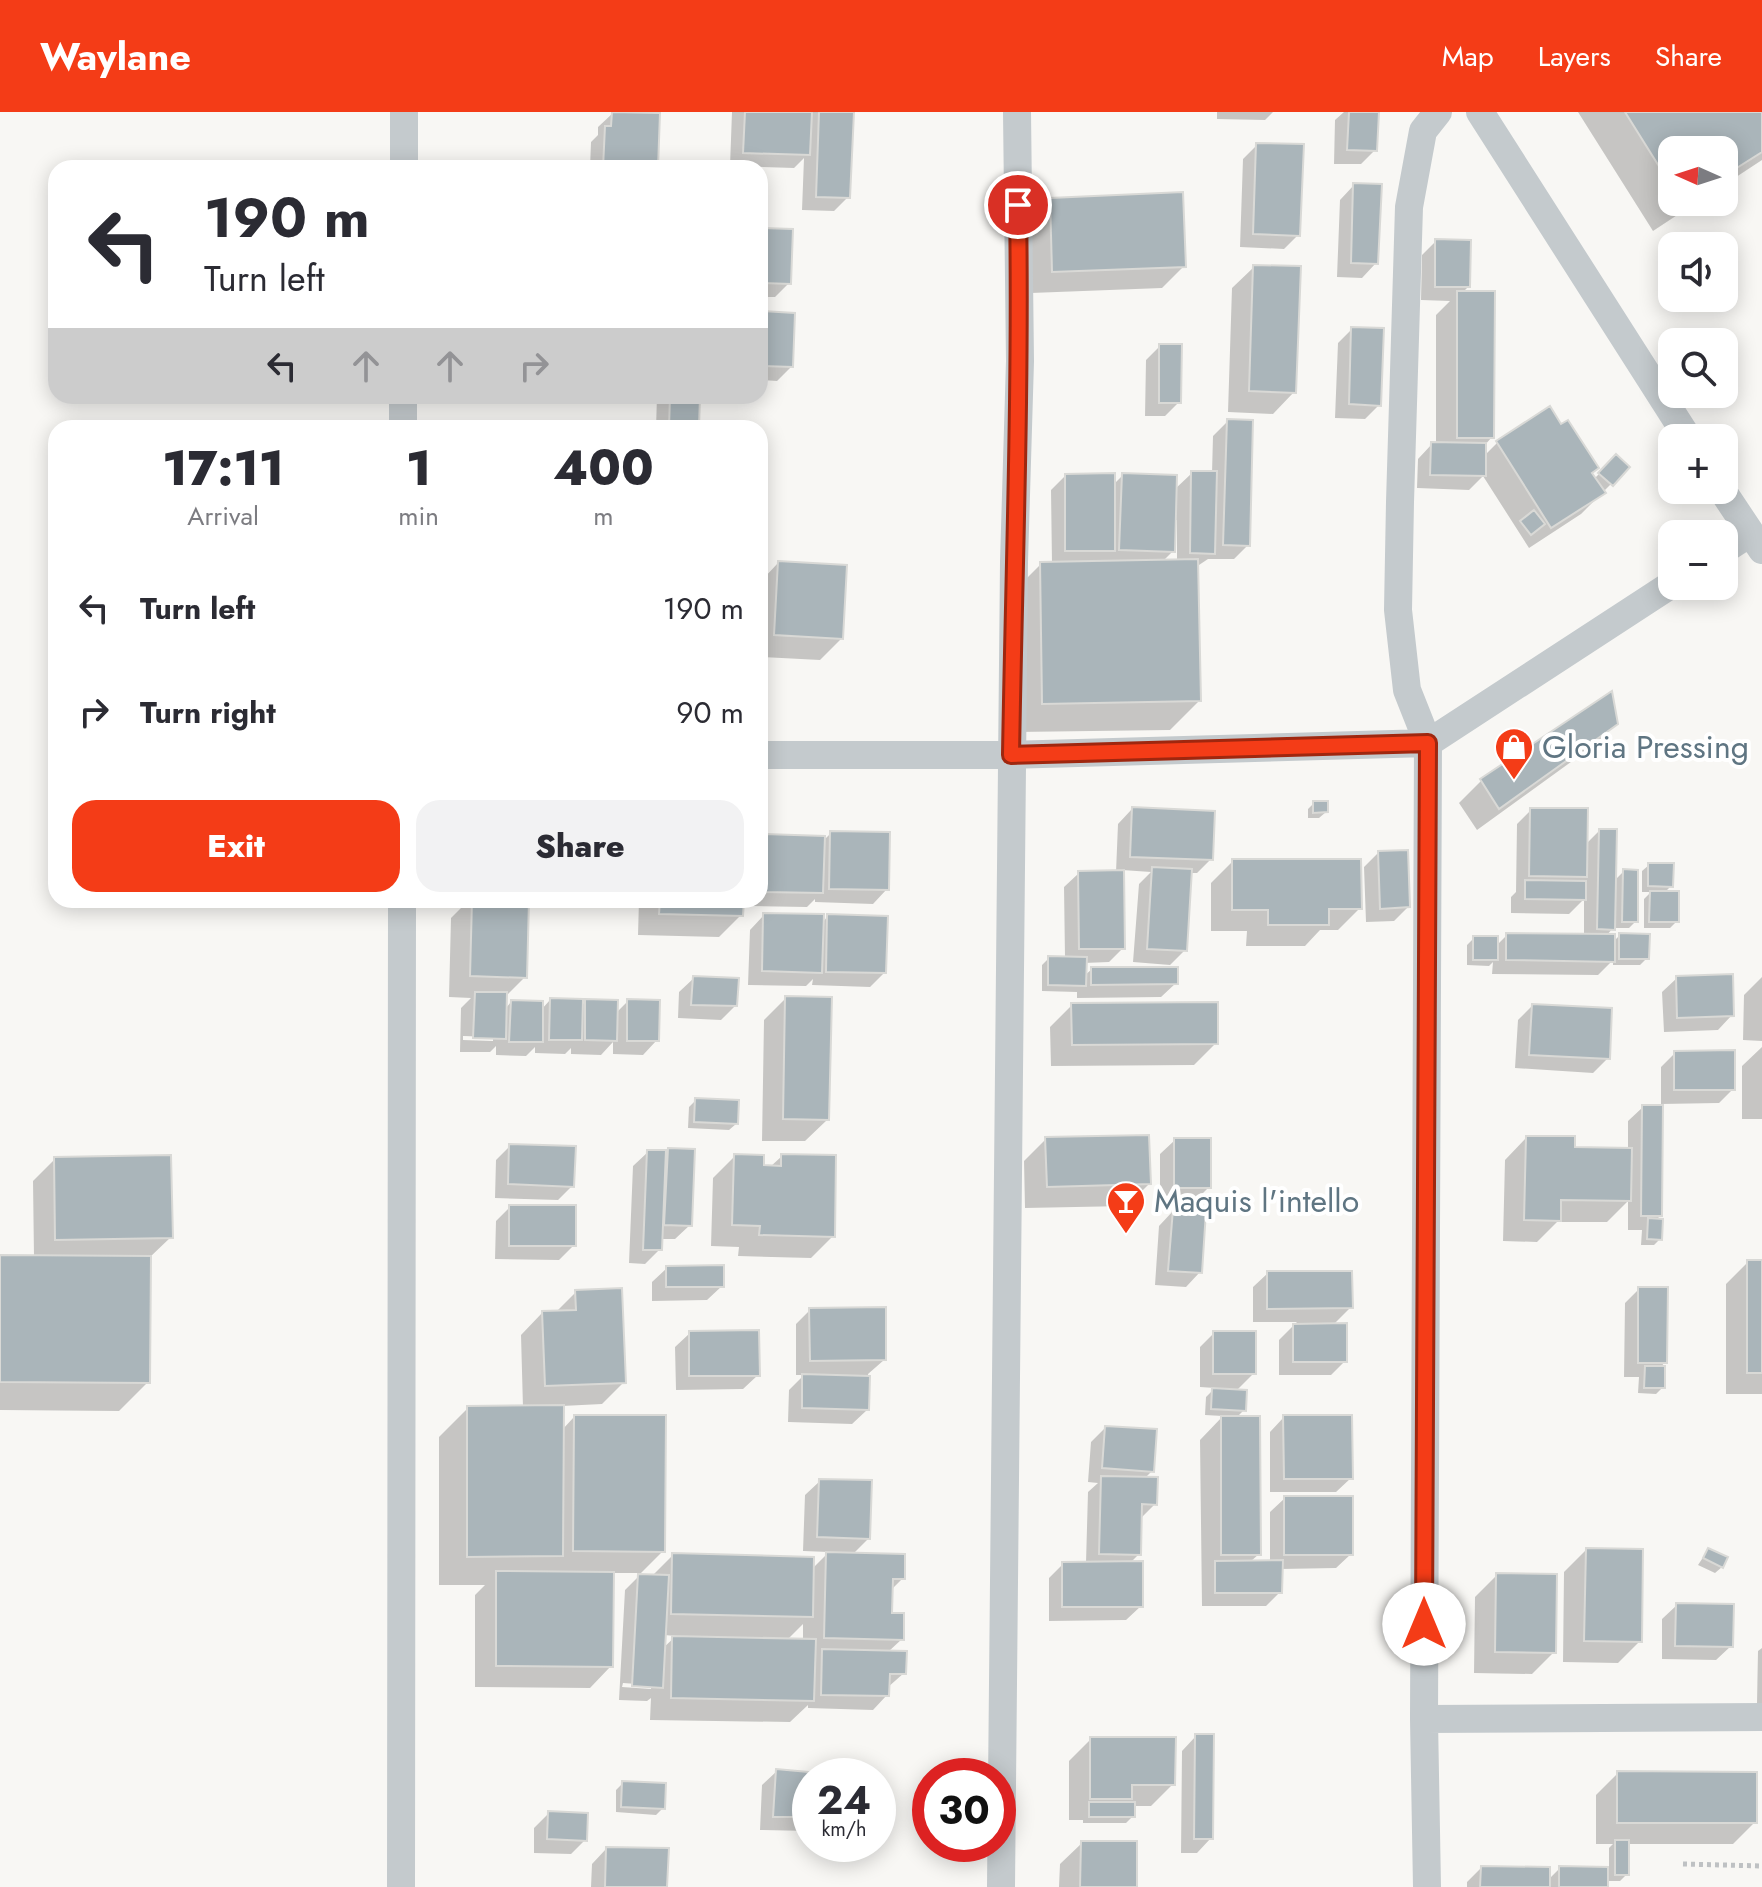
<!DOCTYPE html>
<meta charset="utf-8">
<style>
:root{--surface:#fff;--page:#f2f2f3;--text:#2b2b33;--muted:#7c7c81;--accent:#f43c17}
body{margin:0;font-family:Jost,sans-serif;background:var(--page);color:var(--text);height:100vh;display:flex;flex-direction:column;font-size:30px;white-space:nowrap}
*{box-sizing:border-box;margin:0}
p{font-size:26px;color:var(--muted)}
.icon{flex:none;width:44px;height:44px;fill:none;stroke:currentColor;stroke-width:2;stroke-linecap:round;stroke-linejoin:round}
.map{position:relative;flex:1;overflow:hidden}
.details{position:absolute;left:48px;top:308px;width:720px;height:488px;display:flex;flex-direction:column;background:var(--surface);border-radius:24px;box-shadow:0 4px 20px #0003}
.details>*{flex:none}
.banner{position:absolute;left:48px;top:48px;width:720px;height:244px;border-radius:24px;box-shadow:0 4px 20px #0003;background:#fff;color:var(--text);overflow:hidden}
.needle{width:52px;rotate:273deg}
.controls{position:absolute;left:1658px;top:24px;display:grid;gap:16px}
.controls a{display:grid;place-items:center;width:80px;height:80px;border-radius:16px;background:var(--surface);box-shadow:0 4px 20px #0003;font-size:40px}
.speed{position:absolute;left:792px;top:1646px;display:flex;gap:16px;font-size:40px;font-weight:700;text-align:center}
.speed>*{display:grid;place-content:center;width:104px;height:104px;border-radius:50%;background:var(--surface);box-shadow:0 4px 20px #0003;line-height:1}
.speed small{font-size:20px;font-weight:400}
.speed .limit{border:12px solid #d22;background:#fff;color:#111}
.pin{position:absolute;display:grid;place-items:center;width:68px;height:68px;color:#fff;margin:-34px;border:4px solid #fff;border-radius:50%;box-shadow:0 2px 8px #0007}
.me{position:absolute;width:88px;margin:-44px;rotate:0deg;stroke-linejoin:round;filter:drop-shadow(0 0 6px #0008)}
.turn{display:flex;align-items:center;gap:28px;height:168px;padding:0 24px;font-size:36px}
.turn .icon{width:104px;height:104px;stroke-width:2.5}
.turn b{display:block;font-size:56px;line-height:68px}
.lanes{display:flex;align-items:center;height:76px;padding:0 24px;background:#0003;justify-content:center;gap:40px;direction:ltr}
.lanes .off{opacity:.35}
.eta{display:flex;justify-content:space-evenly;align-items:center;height:136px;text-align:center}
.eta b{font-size:48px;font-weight:800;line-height:56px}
.button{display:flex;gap:16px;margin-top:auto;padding:16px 24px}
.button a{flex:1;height:92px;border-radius:24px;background:var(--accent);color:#fff;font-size:32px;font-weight:800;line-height:92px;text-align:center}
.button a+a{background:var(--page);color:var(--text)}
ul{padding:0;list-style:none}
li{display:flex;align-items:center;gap:24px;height:104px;padding:0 24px}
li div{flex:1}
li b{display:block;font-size:30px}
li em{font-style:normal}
header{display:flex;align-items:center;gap:48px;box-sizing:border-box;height:112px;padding:0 40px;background:var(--accent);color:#fff}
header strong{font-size:38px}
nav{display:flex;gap:44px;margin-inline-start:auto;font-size:28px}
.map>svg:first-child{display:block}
.shadow{fill:#0003;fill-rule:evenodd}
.building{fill:#aab5ba;stroke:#d9d9d6;stroke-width:2}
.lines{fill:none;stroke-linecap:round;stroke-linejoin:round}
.path{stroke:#bec1c3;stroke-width:5;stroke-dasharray:4 4;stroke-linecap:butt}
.street{stroke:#c4cacd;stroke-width:28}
.route-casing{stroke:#9f270f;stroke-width:20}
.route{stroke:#f43c17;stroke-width:14}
.labels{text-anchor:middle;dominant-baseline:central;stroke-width:8;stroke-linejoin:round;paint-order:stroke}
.poi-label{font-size:32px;fill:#5f7582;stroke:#fff;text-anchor:start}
</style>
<header>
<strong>Waylane</strong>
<nav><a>Map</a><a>Layers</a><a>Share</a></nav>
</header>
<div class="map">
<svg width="1762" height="1775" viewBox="0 0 1762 1775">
<rect width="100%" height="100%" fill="#f8f7f4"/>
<path class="shadow" d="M732,0h120l-4,85 -14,14 -32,-1 2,-52 -10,10 -64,-2z
M1217,0h56l-8,8 -48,-1z
M1344,0h33l-2,38 -14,14h-27l1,-44z
M1578,0h184v48l-38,25v-35h-52v52h25l-44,29z
M613,1l43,55h-66l1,-26 7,-7v-8z
M1257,33l41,90 -14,14 -44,-2 3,-88z
M1354,73l22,78 -14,15 -25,-1 3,-77z
M1050,88l134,66 -22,22 -131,5 -2,-71z
M760,118l29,53 -14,14h-15z
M1436,129l32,46 -6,6 30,144 -8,9v10l13,-13 52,-34 45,70 22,-22 11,11 -46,46 -52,34 -46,-72 -14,14 -52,-2 1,-29 14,-15h4v-129l14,-14 -29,-1 1,-45z
M1254,155l40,125 -21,22 -45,-2 4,-124z
M760,201l31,54 -14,14 -17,-1z
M1352,217l27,76 -14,14 -30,-1 3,-75z
M1160,234l19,56 -14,14h-20l1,-56z
M657,284h41l-1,32h-41z
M1228,309l20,124 -14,14h-26l-12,8 3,134 -29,29 -156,2 -2,-139 29,-29h11l-1,-74 14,-14 48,9 10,-10 51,15 18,-17h20l1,-37zM1174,408h3v41l-15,1 11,-11z
M778,451l64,75 -22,22 -60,-3v-75z
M1610,583l6,29 -23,22 -116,84 -18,-27 22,-22z
M1314,691l12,9 -7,6h-11v-9z
M1132,697l79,50 -14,14h-7l-5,77 -15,15 -37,-3 6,-78 12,-12 -29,-2 1,78 -14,14 -25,1v13l8,-7 84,14 -15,14 -84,1v-6l-35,-1v-26l7,-7h16l-1,-71 15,-14 37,-1 2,-48z
M1531,698l54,35 14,-14 15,50 10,-10 12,50 -7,7h-16l-7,8 7,6 7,-7 27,23 -7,7h-27v-5l-15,15 -106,-1 1,-12 -4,4 -22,-1v-20l7,-7 22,8 11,-11 77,1v-37l-15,15 -58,-1v-16l5,-5 1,-68z
M831,721l56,56 -14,15 -58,-2v-3l-8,8 -57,-1v-6h10v-59l5,-5 61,2z
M1378,741l30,54 -14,14 -28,1 -2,-55z
M1233,749l127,47 -22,22h-18l-15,16h-59l1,-15h-36v-48z
M1649,753l22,21 -7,7 13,28 -7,7h-26v-29l7,-7h-9v-21z
M469,788h58l-2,77 -20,20v12l6,-7 30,8 9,-10 30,7 6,-6 30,12 12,-12 29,39 -14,15 -30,-1v-12l-12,13 -30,-1v-6l-6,6 -30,-1v-6l-9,9 -30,-1v-9l-6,6h-30l1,-44 10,-10 -22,-1 2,-79zM463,924l30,1v4l-30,-1z
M639,788h103l-1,15 -22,22 -81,-2z
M764,803l58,8 6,-7 56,57 -14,14 -58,-2 1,-6 -7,7 -58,-1 2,-55z
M1762,865v64l-19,-1 1,-45z
M694,866l41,28 -14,14 -43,-2 1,-26z
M1677,866l55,37 -14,15 -54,2 -2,-40z
M786,886l41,122 -22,21h-43l2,-121z
M1072,893l144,38 -22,22 -143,1 -1,-39z
M1532,894l76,52 -15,15 -78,-5 3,-48z
M1762,935v72h-20v-53z
M1675,941l58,36 -14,14 -58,1 -1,112 -5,5 5,18 -6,6h-13l1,-15h-14v-29l-21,21h-50l-20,20 -34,-1 2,-81 21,-22 47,11 55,1v-29l15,-14h18v-40z
M696,988l40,24 -7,6 -41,-2 1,-21z
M1046,1027l103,45 -22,22 -102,2 -1,-47z
M1175,1028l34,47 -14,14h-35v-47z
M510,1034l62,40 -14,14 -63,-2 1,-38z
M669,1038l21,75 -15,14h-15v10l-15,15 -16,-1 4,-97 15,-14 16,3z
M735,1044l27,11h8l12,-11 51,80 -22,22 -73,-2 1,-9 -28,-1 2,-68z
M55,1047l116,78 -22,21 -1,124 -29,29 -119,-1v-153l34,1 -1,-77z
M510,1095l64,38 -15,15 -64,-1 1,-38z
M1173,1099l27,61 -14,15 -31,-2 4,-59z
M1748,1150h14v132h-36v-110z
M667,1156l55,18 -15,14 -55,1v-19z
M1268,1161l83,34 -18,18 12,36 -14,14h-52v-35l18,-18h-44v-35z
M1639,1177l26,73 -5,6 3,19 -7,7 -18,-1 1,-16h-15l1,-74z
M576,1180l48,90 -22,22 -40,2v24l12,-13 89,134 -22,22h-29l-1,93 -21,22 -115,-1v-92l10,-10h-46v-148l29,-29h55l-2,-73 21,-22h13z
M810,1198l74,50 -16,14 -1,36 -15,14 -64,-2 1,-32 15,-15h-8v-51z
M690,1221l68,42 -15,14 -67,1 -1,-43z
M1214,1221l40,40 -18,18 8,19 -8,8 23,136 -9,8h20v-50l15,-14 66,56 -15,14 -55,1 -1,23 -14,14h-64l-2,-166 23,-24 -18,-1 1,-18 9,-9 -15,-1v-40z
M1284,1305l67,61 -15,14h-66v-60z
M1105,1316l47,43 -8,8 11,25 -14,14 -2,36 -9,9 11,43 -15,14 -77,1v-43l14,-14 23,-1 2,-71 10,-9 -10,-1 3,-40z
M820,1369l48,58 -16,16 51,23 -13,13v24l12,24 -14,13 16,21 -17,15v7l-14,15 -65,-2v-3l-18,17 -140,-2 1,-22 -4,3 -28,-1 6,-110 14,-14h13l21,-21 139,14 17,-17 -26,-1 2,-56zM803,1512v17h-17zM664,1523l12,1 -13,12zM623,1571l28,2v4l-29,-2z
M1586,1438l54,91 -22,22 -55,-1 1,-90z
M1708,1438l14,17 -7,6 -17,-8z
M1497,1463l57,77 -22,22 -58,-1 1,-76z
M1677,1493l54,41 -15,14 -54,-1v-40z
M1762,1536v55h-5l1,-52z
M1196,1624l15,102 -14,15h-16l1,-102z
M1091,1627l82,45 -22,22h-18v10l-7,7h-43v-3h-14v-59z
M777,1659l53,5h-20v55l-50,-1 2,-45z
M1618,1661l137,49 -22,22h-106v30l-7,7h-14v6h-139v-5l14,-14 67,12 12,-12 49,1v-21l4,-4h-17v-49z
M623,1671l40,25 -7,7 -40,-3v-22z
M549,1701l36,27 -14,14 -37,-1v-25z
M1082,1731l53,44h-76l1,-23z
M606,1737l59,38h-74l1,-23z"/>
<path class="building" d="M612,0l48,1 -2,55h-55l2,-42h6z
M745,0h67l-2,43 -67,-2z
M819,0h35l-4,86 -34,-1z
M1349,0h30l-2,39 -30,-1z
M1625,0h137v40l-38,24v-26h-52v37z
M1256,31l48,1 -4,92 -47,-2z
M1353,71l29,1 -4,80 -27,-1z
M1183,80l3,75 -134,5 -2,-74z
M760,116l33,1 -2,55 -31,-1z
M1435,127l36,1 -1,47h-35z
M1253,153l48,1 -5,127 -47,-2z
M1457,179h38l-1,147h-37z
M760,199l35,2 -2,54 -33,-1z
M1351,215l33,1 -3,78 -32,-2z
M1159,232h23l-1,59h-22z
M670,284h30l-1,32h-30z
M1550,294l11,18 7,-4 31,48 -7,5 14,20 -55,35 -55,-87z
M1227,307l26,1 -3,126 -27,-1z
M1431,330l55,1v33l-56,-1z
M1616,342l14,13 -17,19 -15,-13z
M1191,359h26l-2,83 -25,-1z
M1115,361v78h-50v-77z
M1122,361l55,2 -2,77 -56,-2z
M1534,398l11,14 -14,11 -11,-14z
M1198,447l3,142 -159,3 -2,-142z
M778,449l69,4 -4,74 -69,-4z
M1612,579l6,33 -119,85 -19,-30z
M1313,689h15v11l-15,1z
M1132,695l83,4 -2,49 -83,-3z
M1530,696h58l-1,69 -58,-1z
M1599,717h18l-2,101 -18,-1z
M830,719l60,1 -1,58 -60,-1z
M764,722l61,2 -2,57 -60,-1z
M1408,738l2,57 -30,2 -2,-58z
M1232,747h129l1,50h-33v16h-61v-15h-36z
M1648,751h26l-1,24 -25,-1z
M1152,755l40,2 -5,82 -40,-2z
M1623,757l15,1v52h-16z
M1124,758l1,79h-46l-1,-78z
M1525,768l61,1v19l-61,-1z
M1650,779h29v31h-30z
M472,788h57l-2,78 -57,-2z
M660,788h84l-1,16 -84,-2z
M763,801l61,1 -2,59 -60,-2z
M827,802l61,2 -2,57 -60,-1z
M1506,821l109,1v28l-109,-2z
M1619,821l31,1 -1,25h-30z
M1473,824h25v24h-25z
M1048,844l39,1 -1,29 -38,-1z
M1091,855h87v17l-87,1z
M1733,862l1,42 -57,2 -1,-42z
M693,864l46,2 -2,28 -46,-1z
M475,880h32l-1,47 -33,-1z
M785,884l47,1 -3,123 -46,-1z
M550,886l33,1 -1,41h-33z
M585,887l33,1 -1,41 -32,-1z
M627,887l33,1 -1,41h-32z
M511,888l32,1v41h-34z
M1218,890v42l-146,1 -1,-42z
M1532,892l80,4 -2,51 -81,-4z
M1735,938v40h-61v-39z
M695,986l44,2 -1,24 -44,-2z
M1642,993h21l-1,111h-21z
M1149,1023l2,49 -104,3 -2,-50z
M1526,1024h49v11l57,1 -1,53 -70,-1v21l-37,-1z
M1174,1026h37v50h-37z
M509,1032l67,2 -2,41 -66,-3z
M668,1036l27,1 -3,77 -28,-1z
M647,1038h19l-4,100h-19z
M734,1042l30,1v10l17,1v-12l55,1 -1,82 -76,-2 1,-9 -28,-1z
M171,1043l2,83 -118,2 -1,-83z
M509,1093h67v41h-67z
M1173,1097l33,2 -4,62 -34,-2z
M1648,1106l15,1 -1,21 -15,-1z
M0,1143l151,1 -1,127 -150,-1z
M1747,1148h15v113h-15z
M724,1153v22h-58v-21z
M1267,1159h85l1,37 -86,1z
M1638,1175h30l-1,76h-29z
M622,1176l4,95 -81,3 -3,-75 34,-1 -1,-20z
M886,1195v53l-76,1 -1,-53z
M1347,1211v39h-54v-38z
M759,1218l1,46h-71v-45z
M1213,1219h43v43h-43z
M1645,1254h20v22h-21z
M802,1262l68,2 -1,34 -67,-2z
M1212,1276l35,2 -1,21 -35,-2z
M564,1293l-1,151 -96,1v-151z
M574,1303h92l-1,137 -92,-1z
M1283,1303h69l1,64h-69z
M1221,1304h39l1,139h-40z
M1105,1314l52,3 -3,43 -52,-4z
M1101,1364l57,1 -1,28 -15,-1 -1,51 -42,-1z
M819,1367l53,1 -2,59 -53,-2z
M1284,1384h69v59h-69z
M1586,1436l57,1 -1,93 -58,-1z
M1708,1436l20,9 -5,11 -20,-10z
M826,1440l79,2v25h-12l-1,34h12v27l-80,-2z
M672,1441l142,4 -1,60 -142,-3z
M1283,1448l-1,33h-67v-32z
M1143,1449v46h-81v-45z
M496,1459l118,1 -1,95 -117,-1z
M1496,1461l61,1 -1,79 -61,-1z
M638,1462l31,1 -6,113 -31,-2z
M1676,1491l58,1 -1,43 -58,-1z
M672,1524l144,3 -2,62 -143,-3z
M822,1537l85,2 -1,23h-16l-1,22 -68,-1z
M1195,1622h19l-1,105h-19z
M1090,1625h86l-1,48h-43v14h-42z
M776,1657l76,7h-42v41h-37z
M1617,1659l140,1v51h-140z
M622,1669l44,2 -1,26 -44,-2z
M1089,1690h46v15h-46z
M548,1699l40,2 -1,28 -40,-2z
M1615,1728h14v35h-14z
M1081,1729h56v46h-57z
M606,1735l63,1 -2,39h-62z
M1481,1754l69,1v20h-70z
M1559,1754l49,1v20h-49z"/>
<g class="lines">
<path class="path" d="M1683,1752l79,2"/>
<path class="street" d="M1480,0l208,326
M404,56v-56
M403,316v-32
M1722,378l40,60
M1724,438l26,-17
M760,643h251l417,-12 244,-159
M1424,1607l338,-2
M401,1775l1,-987
M1001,1775l13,-1325 6,-201 -3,-249
M1427,1775l-3,-168 4,-976 -21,-53 -9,-80 2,-108 9,-295 14,-76 15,-19"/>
</g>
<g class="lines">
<defs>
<path id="route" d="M1018,93c3,184 -4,367 -7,550l417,-12 -4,881"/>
</defs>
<use href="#route" class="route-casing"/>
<use href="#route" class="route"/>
</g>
<defs>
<symbol id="shop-pin" viewBox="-11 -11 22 30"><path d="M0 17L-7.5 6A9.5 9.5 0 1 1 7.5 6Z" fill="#f43c17" stroke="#fff"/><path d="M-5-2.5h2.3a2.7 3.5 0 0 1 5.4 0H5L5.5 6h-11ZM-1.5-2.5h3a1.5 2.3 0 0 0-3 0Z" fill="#fff"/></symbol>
<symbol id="bar-pin" viewBox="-11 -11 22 30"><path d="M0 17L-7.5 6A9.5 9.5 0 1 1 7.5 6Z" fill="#f43c17" stroke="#fff"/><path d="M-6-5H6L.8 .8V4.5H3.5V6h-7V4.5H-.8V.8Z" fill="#fff"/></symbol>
</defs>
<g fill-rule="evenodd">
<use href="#shop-pin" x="1492" y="613" width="44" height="60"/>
<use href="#bar-pin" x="1104" y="1067" width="44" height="60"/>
</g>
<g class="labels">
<g class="poi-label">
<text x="1542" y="635">Gloria Pressing</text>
<text x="1154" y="1089">Maquis l'intello</text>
</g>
</g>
</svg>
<div class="controls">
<a><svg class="needle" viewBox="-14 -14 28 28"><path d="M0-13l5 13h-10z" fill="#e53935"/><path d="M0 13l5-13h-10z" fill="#7c7c81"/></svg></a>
<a><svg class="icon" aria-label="sound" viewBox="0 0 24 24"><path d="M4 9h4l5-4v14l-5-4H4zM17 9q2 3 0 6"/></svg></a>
<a><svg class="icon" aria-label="search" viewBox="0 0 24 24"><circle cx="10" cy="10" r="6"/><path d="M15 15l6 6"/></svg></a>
<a>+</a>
<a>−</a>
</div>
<div class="speed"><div>24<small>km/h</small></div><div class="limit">30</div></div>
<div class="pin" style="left:1018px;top:93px;background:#d93025"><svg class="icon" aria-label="arrive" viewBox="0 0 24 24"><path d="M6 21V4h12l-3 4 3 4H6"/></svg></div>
<svg class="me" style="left:1424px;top:1512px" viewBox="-20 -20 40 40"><circle r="19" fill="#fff"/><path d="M0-13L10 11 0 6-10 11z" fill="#f43c17"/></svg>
<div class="banner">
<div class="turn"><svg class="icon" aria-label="left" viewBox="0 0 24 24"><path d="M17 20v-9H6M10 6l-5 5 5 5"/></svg><div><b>190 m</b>Turn left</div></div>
<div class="lanes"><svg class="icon" aria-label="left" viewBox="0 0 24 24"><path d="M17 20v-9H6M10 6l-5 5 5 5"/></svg><svg class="icon off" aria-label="ahead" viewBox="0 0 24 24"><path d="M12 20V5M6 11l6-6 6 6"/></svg><svg class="icon off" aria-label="ahead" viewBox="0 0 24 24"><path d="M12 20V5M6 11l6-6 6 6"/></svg><svg class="icon off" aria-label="right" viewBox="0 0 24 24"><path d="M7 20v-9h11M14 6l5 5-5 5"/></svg></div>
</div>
<section class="details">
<div class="eta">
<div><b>17:11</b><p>Arrival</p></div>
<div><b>1</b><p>min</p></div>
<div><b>400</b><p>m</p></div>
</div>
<ul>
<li><svg class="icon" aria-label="left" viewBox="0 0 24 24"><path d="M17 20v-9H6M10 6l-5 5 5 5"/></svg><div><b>Turn left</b></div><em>190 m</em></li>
<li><svg class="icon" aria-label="right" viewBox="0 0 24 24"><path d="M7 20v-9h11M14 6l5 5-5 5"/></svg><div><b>Turn right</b></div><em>90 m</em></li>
</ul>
<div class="button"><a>Exit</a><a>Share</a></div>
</section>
</div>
